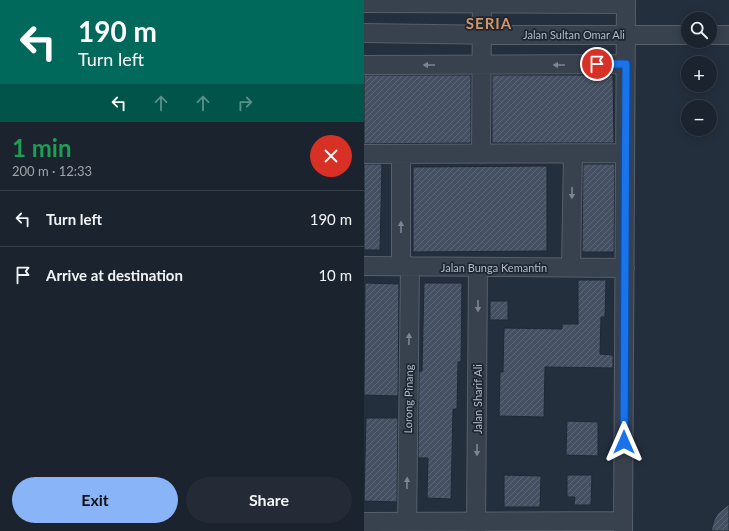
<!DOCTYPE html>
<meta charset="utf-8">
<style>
:root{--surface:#1b232e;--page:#242b36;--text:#f1f3f6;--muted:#a0a4aa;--line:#39404a;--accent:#8ab4f8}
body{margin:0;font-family:Lato,sans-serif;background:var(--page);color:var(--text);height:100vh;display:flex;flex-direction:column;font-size:15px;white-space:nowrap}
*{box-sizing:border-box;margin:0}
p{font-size:13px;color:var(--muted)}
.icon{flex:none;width:22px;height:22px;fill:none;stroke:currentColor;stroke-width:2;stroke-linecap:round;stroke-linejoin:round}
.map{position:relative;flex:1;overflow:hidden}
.drawer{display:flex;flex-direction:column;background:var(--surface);width:364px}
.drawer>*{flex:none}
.guide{background:#00695c;color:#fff;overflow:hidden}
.controls{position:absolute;left:317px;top:12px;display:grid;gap:8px}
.controls a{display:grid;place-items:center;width:36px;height:36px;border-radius:50%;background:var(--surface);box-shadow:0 2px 10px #0003,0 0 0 1px var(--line);font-size:20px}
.pin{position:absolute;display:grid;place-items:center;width:34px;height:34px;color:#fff;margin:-17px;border:2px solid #fff;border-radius:50%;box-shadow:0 1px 4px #0007}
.me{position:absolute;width:44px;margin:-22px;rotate:0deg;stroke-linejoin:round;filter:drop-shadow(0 0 3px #0008)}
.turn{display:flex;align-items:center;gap:14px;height:84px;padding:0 12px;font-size:18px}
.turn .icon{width:52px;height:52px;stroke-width:2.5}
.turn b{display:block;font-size:28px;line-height:34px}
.lanes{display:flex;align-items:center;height:38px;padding:0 12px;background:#0003;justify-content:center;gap:20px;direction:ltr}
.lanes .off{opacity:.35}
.round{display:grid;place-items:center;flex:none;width:42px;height:42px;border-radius:21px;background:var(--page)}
.overview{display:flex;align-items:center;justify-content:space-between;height:68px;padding:0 12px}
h1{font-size:24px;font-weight:700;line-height:30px;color:#1e9e55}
.button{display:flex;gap:8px;margin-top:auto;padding:8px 12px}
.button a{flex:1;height:46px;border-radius:24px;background:var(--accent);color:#111;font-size:16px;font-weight:700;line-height:46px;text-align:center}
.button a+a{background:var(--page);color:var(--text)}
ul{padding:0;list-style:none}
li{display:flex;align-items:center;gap:12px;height:56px;padding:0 12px;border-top:1px solid var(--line)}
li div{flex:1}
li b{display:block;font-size:15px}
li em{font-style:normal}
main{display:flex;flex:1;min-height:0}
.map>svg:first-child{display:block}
.building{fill:url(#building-hatch);stroke:#1f2835}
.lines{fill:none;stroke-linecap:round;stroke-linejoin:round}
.minor-casing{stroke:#565f6c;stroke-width:20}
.minor{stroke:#38414e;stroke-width:18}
.oneway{fill:#7c8592}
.route-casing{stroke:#114b97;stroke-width:10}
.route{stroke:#1a73e8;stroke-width:7}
.labels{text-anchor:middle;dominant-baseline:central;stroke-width:3.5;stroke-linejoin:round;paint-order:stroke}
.street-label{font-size:11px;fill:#b4bcc9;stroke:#1d2633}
.district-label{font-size:15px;font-weight:bold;letter-spacing:1px;fill:#d59563;stroke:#1d2633}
</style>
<main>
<section class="drawer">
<div class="guide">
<div class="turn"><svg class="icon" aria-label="left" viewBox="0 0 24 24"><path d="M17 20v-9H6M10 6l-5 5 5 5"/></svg><div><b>190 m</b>Turn left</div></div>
<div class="lanes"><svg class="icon" aria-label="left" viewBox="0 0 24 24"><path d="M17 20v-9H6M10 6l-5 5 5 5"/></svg><svg class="icon off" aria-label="ahead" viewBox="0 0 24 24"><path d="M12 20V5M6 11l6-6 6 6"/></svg><svg class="icon off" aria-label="ahead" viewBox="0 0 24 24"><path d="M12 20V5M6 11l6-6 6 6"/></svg><svg class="icon off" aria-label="right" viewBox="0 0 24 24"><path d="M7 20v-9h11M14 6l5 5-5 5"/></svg></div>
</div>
<div class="overview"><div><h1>1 min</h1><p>200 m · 12:33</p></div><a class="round" style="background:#d93025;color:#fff"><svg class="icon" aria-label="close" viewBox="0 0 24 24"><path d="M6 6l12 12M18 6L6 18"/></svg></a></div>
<ul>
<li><svg class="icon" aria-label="left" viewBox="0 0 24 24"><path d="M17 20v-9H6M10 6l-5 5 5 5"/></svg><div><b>Turn left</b></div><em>190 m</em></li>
<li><svg class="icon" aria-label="arrive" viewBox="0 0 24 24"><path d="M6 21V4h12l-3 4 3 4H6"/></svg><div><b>Arrive at destination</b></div><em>10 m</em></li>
</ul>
<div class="button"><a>Exit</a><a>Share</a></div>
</section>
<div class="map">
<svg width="365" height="531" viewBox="0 0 365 531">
<defs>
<pattern id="building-hatch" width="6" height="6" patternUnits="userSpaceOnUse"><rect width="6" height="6" fill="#455162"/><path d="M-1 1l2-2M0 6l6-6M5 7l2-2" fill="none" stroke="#5d6877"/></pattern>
</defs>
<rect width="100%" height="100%" fill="#242f3e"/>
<path class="building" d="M0,75h107v68l-107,1z
M128,75h121l1,68h-122z
M0,164h18l-2,86h-16z
M219,164h32l-1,88h-32z
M183,166v85l-134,1v-85z
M214,280h28l-1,37h-4l-1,37 13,1v13l-68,-1 -1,50 -45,-1 1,-44h3l1,-44 58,1v-5h16z
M1,283l34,1 -1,112 -34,-1z
M60,283h38l-1,79h-3l-1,47h-4l-2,90 -24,-1 1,-40h-10l1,-87h3z
M126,301h18v19h-18z
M2,418h32l-1,84 -33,-1z
M203,421l31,1v34l-32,-1z
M140,475l37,1 -1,31h-36z
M203,475h25l-1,30h-17l1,-8h-8z
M365,504v27h-18l3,-11 4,-7z"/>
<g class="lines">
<defs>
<path id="minor" d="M0,3l262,1
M0,33l137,2h187
M346,35h19
M0,65l262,-1
M0,154l261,-1
M117,154l1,-154
M0,266l261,2
M37,266v-112
M207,267l2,-113
M0,522l259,-1
M43,531l3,-265
M112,531l2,-264
M259,531l3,-531"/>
</defs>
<use href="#minor" class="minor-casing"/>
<use href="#minor" class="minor"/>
</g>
<defs><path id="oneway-solid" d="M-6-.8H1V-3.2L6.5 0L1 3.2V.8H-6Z"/></defs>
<g class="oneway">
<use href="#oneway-solid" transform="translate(65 65) rotate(180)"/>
<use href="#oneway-solid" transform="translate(195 65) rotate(180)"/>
<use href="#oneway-solid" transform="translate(208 193) rotate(91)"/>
<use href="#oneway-solid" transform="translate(37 227) rotate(-90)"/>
<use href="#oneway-solid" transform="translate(114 306) rotate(90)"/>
<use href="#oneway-solid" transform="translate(45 339) rotate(-89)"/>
<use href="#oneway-solid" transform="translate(113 450) rotate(90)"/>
<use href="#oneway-solid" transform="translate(43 483) rotate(-89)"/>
</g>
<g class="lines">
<defs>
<path id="route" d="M233,64h29l-2,378"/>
</defs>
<use href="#route" class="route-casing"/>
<use href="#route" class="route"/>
</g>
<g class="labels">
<g class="street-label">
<text x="210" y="34">Jalan Sultan Omar Ali</text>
<text x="130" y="267">Jalan Bunga Kemantin</text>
<text transform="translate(44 399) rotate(-89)">Lorong Pinang</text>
<text transform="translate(113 399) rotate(-90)">Jalan Sharif Ali</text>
</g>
<g class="district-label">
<text x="125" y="23">SERIA</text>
</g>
</g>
</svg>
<div class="controls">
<a><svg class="icon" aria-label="search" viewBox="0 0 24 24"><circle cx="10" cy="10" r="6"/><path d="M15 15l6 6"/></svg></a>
<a>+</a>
<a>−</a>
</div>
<div class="pin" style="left:233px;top:64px;background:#d93025"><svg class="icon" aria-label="arrive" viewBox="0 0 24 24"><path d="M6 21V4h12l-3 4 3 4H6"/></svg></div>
<svg class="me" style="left:260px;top:442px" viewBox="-20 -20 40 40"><path d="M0-17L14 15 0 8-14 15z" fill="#1a73e8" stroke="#fff" stroke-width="4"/></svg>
</div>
</main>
